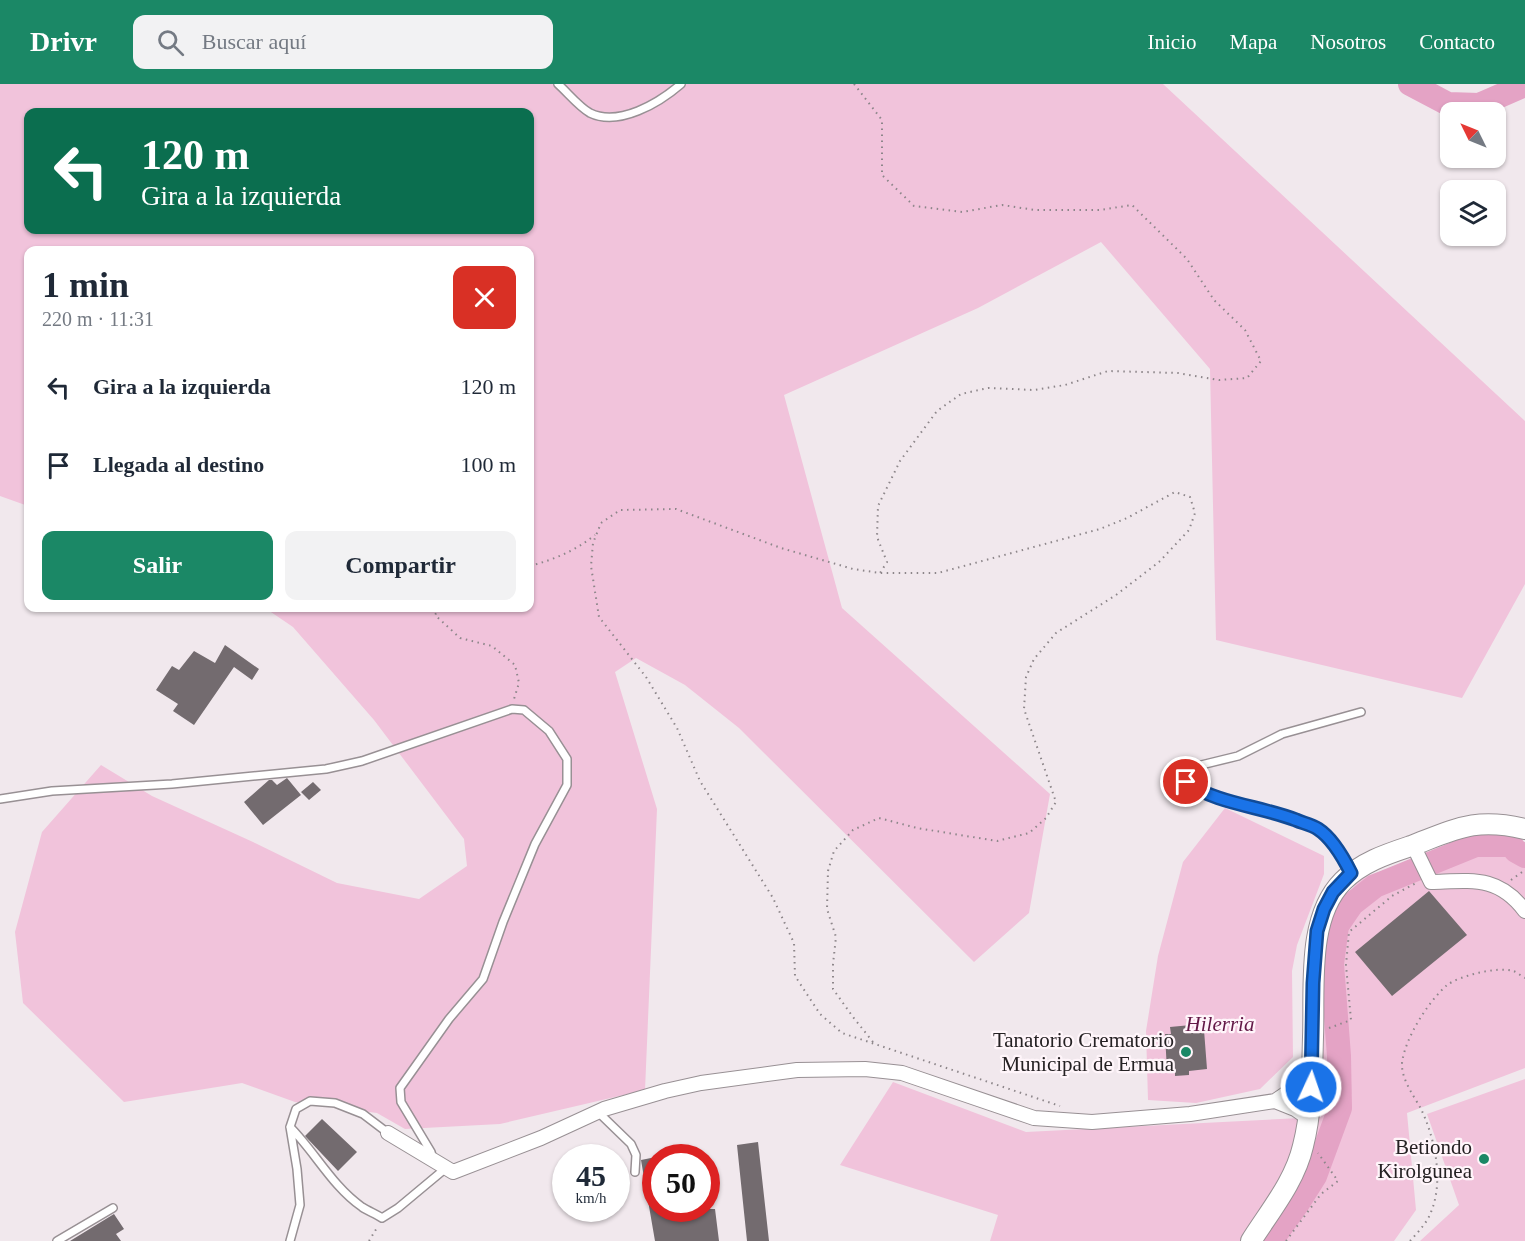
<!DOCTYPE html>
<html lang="es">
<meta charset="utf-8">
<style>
:root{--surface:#fff;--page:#f2f2f3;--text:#1f2937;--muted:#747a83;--accent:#1b8866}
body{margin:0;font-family:Georgia,serif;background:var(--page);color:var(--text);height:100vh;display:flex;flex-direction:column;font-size:22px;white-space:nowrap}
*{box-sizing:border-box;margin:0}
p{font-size:20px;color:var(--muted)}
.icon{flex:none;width:33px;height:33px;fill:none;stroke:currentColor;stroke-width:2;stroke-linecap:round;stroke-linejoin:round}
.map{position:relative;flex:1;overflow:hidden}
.details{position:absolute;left:24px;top:162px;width:510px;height:366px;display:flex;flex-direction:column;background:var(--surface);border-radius:12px;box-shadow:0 2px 4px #0004}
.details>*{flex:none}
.guide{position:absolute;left:24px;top:24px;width:510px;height:126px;border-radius:12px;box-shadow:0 2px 4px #0004;background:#0b6e4f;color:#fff;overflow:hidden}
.needle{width:39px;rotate:313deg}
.tools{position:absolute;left:1440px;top:18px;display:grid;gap:12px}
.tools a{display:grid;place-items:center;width:66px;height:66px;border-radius:12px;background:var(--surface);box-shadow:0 2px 4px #0004;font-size:30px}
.speed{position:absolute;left:552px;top:1060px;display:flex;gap:12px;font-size:30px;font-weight:700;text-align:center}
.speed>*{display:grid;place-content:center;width:78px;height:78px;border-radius:50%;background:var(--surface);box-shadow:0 2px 4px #0004;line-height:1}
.speed small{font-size:15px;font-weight:400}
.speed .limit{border:9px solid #d22;background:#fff;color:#111}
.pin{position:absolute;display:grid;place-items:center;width:51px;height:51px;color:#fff;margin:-26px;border:3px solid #fff;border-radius:50%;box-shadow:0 2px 6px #0007}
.me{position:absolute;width:66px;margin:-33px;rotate:3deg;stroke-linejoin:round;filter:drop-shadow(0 0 4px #0008)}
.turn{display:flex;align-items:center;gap:21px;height:126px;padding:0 18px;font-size:27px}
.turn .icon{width:78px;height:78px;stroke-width:2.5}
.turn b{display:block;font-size:42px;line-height:51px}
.round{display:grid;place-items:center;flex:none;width:63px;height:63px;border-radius:12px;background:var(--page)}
.headline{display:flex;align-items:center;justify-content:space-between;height:102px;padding:0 18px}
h1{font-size:36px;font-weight:800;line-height:45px}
.primary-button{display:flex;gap:12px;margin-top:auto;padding:12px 18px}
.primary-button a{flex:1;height:69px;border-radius:12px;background:var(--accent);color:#fff;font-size:24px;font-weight:800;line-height:69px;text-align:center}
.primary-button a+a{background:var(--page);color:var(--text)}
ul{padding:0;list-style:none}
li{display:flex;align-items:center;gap:18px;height:78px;padding:0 18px}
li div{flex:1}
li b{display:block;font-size:22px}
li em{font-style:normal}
header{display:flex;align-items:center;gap:36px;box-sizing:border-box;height:84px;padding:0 30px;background:var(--accent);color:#fff}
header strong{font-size:28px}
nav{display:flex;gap:33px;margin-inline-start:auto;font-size:21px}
.search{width:420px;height:54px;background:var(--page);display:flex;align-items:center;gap:15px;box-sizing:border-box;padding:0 21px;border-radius:12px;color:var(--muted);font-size:22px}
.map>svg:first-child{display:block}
.green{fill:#f1c3db;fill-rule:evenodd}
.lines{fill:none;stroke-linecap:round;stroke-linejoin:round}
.river{stroke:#e4a3c5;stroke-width:24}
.building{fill:#736b6f}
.lane-casing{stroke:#989094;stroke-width:10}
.street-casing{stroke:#989094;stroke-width:16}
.secondary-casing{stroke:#989094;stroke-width:22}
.path{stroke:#8d868a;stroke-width:2;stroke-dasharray:1.5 4.5;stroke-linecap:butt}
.lane{stroke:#fff;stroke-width:7}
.street{stroke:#fff;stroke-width:14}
.secondary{stroke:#fff;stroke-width:20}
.route-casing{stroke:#114b97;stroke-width:15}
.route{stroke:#1a73e8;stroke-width:10}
.poi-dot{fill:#1b8866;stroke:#fff5fa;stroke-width:2}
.labels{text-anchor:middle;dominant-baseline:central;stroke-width:4.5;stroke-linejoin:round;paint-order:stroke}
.park-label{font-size:21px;font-style:italic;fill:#631947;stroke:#fff5fa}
.poi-label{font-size:21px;fill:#252123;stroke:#fff5fa;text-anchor:end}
</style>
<header>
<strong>Drivr</strong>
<div class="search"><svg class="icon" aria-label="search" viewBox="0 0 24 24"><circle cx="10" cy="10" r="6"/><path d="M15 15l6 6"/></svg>Buscar aquí</div>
<nav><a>Inicio</a><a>Mapa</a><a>Nosotros</a><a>Contacto</a></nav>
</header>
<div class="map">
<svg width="1525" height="1157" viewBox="0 0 1525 1157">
<rect width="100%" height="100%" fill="#f1e8ed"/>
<path class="green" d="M0,0h1163l362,337v163l-63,114 -246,-58 -6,-271 -109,-127 -123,66 -194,87 58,213 208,186 -21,119 -55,49 -235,-234 -54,-43 -49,-27 -21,14 42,137 -12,281 -145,34 -95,5 -28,-16 -82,-11 -53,-19 -118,19 -101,-99 -8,-71 27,-100 59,-67 51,31 101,46 84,41 82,16 48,-33 -3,-27 -90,-119 -81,-93 -28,-19h265v-358h-502v256l-28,-10zM28,28h502v118h-502z
M1225,724l99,48v18l-27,71 -5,26 1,86 -33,32 -64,14 -48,-3 -2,-69 12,-75 25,-94z
M1504,748l21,12v224l-118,45 9,97 -22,31h-404l8,-26 -158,-50 53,-83 133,50 295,-15 6,-192 33,-47z
M1525,995v162h-105l39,-36 -32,-91z"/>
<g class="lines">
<path class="river" d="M1410,0l38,20 31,1 46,-20
M1271,1157l27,-38 17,-27 25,-68 -1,-52 -7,-92 5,-38 15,-22 23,-18 101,-41h35l5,6 9,5"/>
</g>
<path class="building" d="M225,561l34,24 -7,11 -18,-13 -40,58 -21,-14 5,-7 -22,-14 16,-24 7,4 15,-19 21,12z
M287,694l14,17 -38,30 -19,-23 25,-22h3l5,5z
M313,698l8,8 -12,10 -8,-8z
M1429,807l38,44 -75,61 -37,-44z
M1191,941v6l13,-1 3,39 -18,2v4l-14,1v-6l-8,1 -2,-37h6l-1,-7z
M322,1035l35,33 -19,19 -33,-35z
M758,1058l11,99h-22l-10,-96z
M656,1073v52h59l4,32h-64l-14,-81z
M114,1130l10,15 -8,5 5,7h-51z"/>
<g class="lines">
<defs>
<path id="lane" d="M558,0c10,9 21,23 32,29 29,14 69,-10 91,-29
M0,715l52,-8 120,-7 154,-15 36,-8 150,-52 12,1 25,21 18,28v26l-32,59 -32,78 -20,57 -34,40 -49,69 1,14 30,50 2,8
M1351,789c-8,-15 -20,-36 -34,-45 -6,-4 -15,-5 -22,-8 -35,-14 -77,-16 -109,-38l1,-7 6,-8 45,-11 44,-22 79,-22
M598,1028l33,32 5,11 -1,17
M290,1043c25,25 42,59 72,80 6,4 14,7 20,11l16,-10 48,-40
M57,1157l56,-33
M290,1157l10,-36 -3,-36 -7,-42 6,-18 14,-8 25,2 28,11 25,19"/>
<path id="street" d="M1413,761l18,37c40,-1 67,-7 94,29
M1275,1017l20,8 13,9
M388,1049l65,39 88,-34 63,-29 61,-18 36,-8 96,-13 68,-1 37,4 132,45 58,4 98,-8 85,-13 25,-17 12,-15"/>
<path id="secondary" d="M1251,1157c19,-30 44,-60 52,-95 9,-35 9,-73 10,-109 2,-48 -7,-119 30,-156 19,-19 44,-27 68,-35 45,-17 64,-29 114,-17"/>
</defs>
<use href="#lane" class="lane-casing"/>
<use href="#street" class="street-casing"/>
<use href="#secondary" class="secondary-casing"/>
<path class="path" d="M854,0l28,36v55l32,31 48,6 40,-7 33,5h65l32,-5 55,54 27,41 31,30 16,31 -14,17 -28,2 -41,-7 -70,-2 -43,14 -31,5 -46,-2 -27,6 -24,17 -37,50 -22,45 -1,31 10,25 -7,11
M530,482c25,-7 45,-15 65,-31
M439,524l-4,7 25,23 32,8 23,19 4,18 -5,16
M1511,796l14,-10
M1329,944l22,-8 -5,-55 3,-33 43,-36 24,-13
M873,958l-20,-25 -20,-28v-25l3,-27 -9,-28 1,-38 6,-20 19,-21 26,-12 38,10 80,13 32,-8 17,-15 10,-16 -32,-93 2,-32 8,-18 22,-26 60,-38 43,-33 30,-32 6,-17 -5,-16 -15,-5 -48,26 -27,11 -162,44h-58l-27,-4 -72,-21 -105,-39 -56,1 -19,13 -8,20 -2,23 8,51 47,60 31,51 23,53 73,117 21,45 1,33 25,38 22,19 218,73
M369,1157l9,-15
M1286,1157l35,-47 17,-13 -20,-28
M1410,1157c8,-9 17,-18 21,-29 13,-31 4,-74 -10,-103 -7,-13 -20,-30 -19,-46 3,-25 26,-61 45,-78 12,-9 51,-19 66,-14 4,1 8,5 12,7"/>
<use href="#lane" class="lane"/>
<use href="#street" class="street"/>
<use href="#secondary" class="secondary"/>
</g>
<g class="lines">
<defs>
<path id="route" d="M1186,698c31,22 74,24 110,38 7,3 16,5 22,9 14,9 26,30 33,44l-18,19 -9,17 -7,22 -4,52 -2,104"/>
</defs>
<use href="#route" class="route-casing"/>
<use href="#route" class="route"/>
</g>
<g class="poi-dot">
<circle cx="1186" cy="968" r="6"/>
<circle cx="1484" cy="1075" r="6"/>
</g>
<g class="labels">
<g class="park-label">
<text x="1220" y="940">Hilerria</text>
</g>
<g class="poi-label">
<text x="1174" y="956">Tanatorio Crematorio<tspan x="1174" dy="24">Municipal de Ermua</tspan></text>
<text x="1472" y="1063">Betiondo<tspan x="1472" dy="24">Kirolgunea</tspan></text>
</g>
</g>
</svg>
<div class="tools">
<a><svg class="needle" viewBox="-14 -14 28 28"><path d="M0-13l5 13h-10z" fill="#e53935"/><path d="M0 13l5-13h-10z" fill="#747a83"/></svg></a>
<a><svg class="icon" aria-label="layers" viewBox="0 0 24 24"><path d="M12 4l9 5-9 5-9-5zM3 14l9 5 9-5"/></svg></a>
</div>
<div class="speed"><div>45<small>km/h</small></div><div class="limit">50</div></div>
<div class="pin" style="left:1186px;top:698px;background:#d93025"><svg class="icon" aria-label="arrive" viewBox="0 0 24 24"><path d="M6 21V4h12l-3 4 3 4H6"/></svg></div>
<svg class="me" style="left:1311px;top:1003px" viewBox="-20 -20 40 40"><circle r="17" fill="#1a73e8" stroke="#fff" stroke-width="3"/><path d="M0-11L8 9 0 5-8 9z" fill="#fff"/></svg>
<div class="guide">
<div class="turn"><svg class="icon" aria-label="left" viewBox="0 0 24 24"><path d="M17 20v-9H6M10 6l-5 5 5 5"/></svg><div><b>120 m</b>Gira a la izquierda</div></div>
</div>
<section class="details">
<div class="headline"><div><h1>1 min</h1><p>220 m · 11:31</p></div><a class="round" style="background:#d93025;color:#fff"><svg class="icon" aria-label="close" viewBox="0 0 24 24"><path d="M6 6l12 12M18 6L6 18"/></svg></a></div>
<ul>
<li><svg class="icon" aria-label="left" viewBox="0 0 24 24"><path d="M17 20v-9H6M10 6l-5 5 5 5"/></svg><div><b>Gira a la izquierda</b></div><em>120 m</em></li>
<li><svg class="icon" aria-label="arrive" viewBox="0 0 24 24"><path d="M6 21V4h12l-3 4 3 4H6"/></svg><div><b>Llegada al destino</b></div><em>100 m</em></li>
</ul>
<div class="primary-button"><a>Salir</a><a>Compartir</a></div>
</section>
</div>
